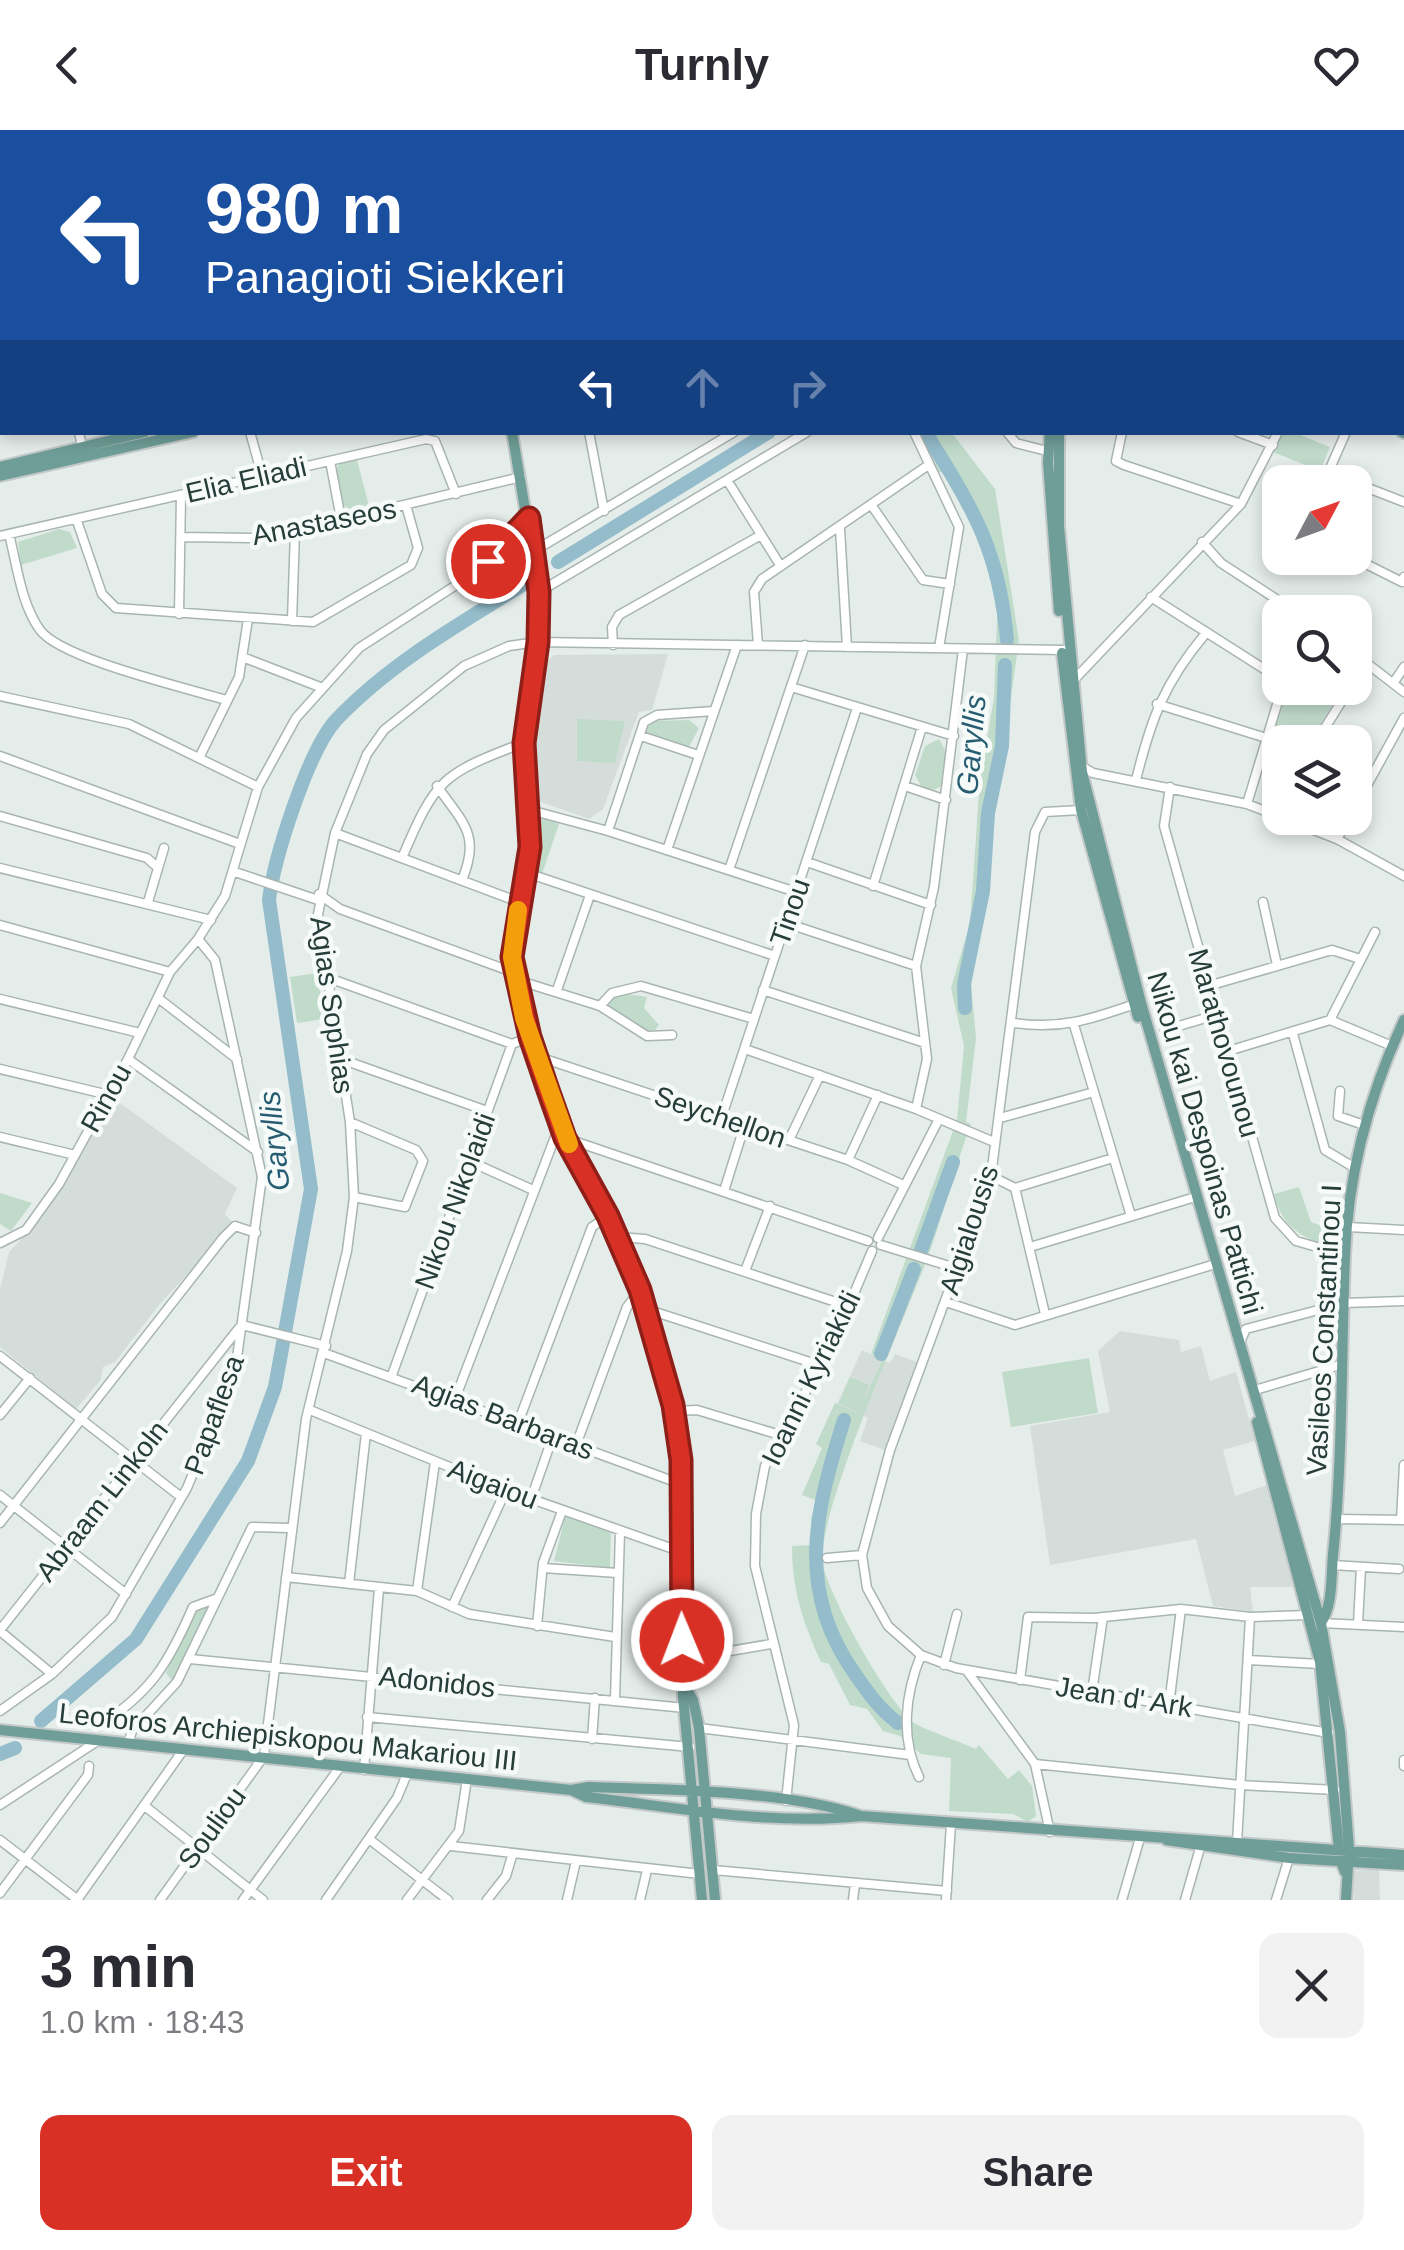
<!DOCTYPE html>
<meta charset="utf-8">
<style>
:root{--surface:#fff;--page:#f2f2f3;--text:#2b2b33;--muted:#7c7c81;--accent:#d93025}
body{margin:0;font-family:Helvetica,sans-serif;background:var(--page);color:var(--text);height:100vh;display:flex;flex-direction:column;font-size:38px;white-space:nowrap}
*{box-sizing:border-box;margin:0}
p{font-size:32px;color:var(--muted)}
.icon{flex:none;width:55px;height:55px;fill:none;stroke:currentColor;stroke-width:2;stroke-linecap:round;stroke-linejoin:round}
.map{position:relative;height:1770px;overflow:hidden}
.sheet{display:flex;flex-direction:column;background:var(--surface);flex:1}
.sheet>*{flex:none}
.hud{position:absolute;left:0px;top:0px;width:1405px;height:305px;box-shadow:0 5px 15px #0003;background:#1a4fa0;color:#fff;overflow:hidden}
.needle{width:65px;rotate:49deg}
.buttons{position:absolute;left:1262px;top:335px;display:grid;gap:20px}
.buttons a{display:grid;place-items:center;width:110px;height:110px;border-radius:20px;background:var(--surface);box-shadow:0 5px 15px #0003;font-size:50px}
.pin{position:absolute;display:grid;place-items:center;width:85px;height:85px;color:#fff;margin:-42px;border:5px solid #fff;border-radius:50%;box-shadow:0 2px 10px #0007}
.me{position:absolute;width:110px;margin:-55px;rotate:359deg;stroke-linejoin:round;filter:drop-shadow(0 0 8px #0008)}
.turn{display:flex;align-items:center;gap:35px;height:210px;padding:0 40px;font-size:45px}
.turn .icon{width:130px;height:130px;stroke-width:2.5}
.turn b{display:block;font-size:70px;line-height:85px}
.lanes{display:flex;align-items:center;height:95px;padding:0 40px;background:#0003;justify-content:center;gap:50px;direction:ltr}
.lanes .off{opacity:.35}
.round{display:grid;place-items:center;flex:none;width:105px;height:105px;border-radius:20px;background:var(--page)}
.head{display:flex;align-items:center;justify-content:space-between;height:170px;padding:0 40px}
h1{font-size:60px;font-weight:600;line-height:75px}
.primary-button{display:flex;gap:20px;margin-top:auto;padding:20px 40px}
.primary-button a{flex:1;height:115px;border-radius:20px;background:var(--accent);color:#fff;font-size:40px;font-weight:600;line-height:115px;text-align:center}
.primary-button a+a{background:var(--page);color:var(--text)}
header{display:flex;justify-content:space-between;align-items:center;height:130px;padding:0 40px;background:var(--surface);font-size:45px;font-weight:600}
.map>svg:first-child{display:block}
.built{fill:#d4ddda}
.green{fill:#c1dbcb}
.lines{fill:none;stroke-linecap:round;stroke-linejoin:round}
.river{stroke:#94bccb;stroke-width:14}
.minor-casing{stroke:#a8b5b1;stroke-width:11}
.major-casing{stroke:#c2c9c8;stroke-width:14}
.minor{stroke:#fff;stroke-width:8}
.major{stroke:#6f9d97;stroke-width:10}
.route-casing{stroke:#8d1f18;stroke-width:25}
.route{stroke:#d93025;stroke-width:18}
.slow{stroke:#f59e0b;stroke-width:18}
.labels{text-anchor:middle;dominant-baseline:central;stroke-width:9;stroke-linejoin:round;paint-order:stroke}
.street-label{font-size:28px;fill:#263d39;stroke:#f6faf8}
.water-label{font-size:30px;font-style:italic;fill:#275d72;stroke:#f6faf8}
</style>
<header><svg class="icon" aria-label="back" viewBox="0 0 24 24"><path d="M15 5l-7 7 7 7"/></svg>Turnly<svg class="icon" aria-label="heart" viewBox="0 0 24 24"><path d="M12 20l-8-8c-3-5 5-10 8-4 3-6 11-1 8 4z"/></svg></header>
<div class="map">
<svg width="1404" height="1770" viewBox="0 0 1404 1770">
<rect width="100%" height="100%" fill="#e5edea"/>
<path class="built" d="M668,524l-16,56 -13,2 -36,97 -14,10 -51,-18 -6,-13 -3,-38 9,-82 16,-13z
M113,968l124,90 -12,26 9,10 -75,81 -44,57 -12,5 -2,13 -25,29 -76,-62v-58l9,-37 33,-34z
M1120,1201l59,9 2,12 20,-6 9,35 26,-9 19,69 -32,9 12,46 32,-11 26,102h-43l3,25 -40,-6 -17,-67 -146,26 -20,-139 80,-14 -12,-61z
M862,1220l28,13 5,-9 22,8 -32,88 -25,-9 8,-23 -31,-14z
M1379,1739l1,31h-26l-1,-29z"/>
<path class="green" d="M920,303h32l43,56 24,151 -48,343 5,55 -10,84 5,2c-17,45 -28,93 -45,138 -21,56 -112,257 -103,303 7,34 66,138 90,157 7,6 50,21 63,27l3,-4 29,34 11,-9 13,16 4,30 -8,6 -15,-8 -64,-3 2,-53 -30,-4 -21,-18 -17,-5 -16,-22 -17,-4 -21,-41 -8,-2c-18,-40 -29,-71 -29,-116l22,-1 -3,-27 7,-17 -16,-6 20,-47 -6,-4 19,-41 23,10 -19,-10 11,-26 19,8 -9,23 23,-49 -12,-5 86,-234 7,-74 -13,-58 19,-65 10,-144 14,-81 4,-105 -22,-68 -34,-53 -8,1z
M1281,303h14l35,14 -10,24 -47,-19z
M357,330l12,46 -20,3 -7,-5 -8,-32 6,-9z
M59,399l11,3 7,16 -56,17 -3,-23z
M1290,558h52l-25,43h-13l-7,11 -26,-12z
M577,589l48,2 -10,42 -38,-2z
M689,590l10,8 -10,19 -45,-15 5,-11z
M939,609l7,13 -3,33 -9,5 -13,-4 -6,-11 10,-29z
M544,688l15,6 -17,50 -7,-2 1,-51z
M317,843l7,46 -27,4 -7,-46z
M621,863l26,4 -3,11 15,17 -4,5h-15l-30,-21 -1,-9z
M1299,1057l12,35 28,10 -7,15c-31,-9 -50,-20 -58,-53z
M0,1063l32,10 -21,28 -11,-7z
M1089,1228l9,55 -87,14 -9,-55z
M566,1384l45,19 -1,35 -56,-7z
M208,1476l-32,73 -4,2 -6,-8 29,-62z"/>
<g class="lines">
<path class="river" d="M1071,2l1,-2
M929,302l1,8c45,70 70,116 77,200
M558,432l211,-130
M965,878l-1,-24 19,-93 5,-78 14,-67 3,-81
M920,1123l33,-91
M881,1224l33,-85
M844,1290c-28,89 -49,168 9,251 13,19 26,38 45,52
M41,1591l95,-82 112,-178 27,-74 36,-198 -42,-289c5,-42 39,-149 67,-180 53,-56 123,-96 188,-136
M0,1624l15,-6"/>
<defs>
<path id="minor" d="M356,0l1,2
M745,0l13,2
M935,0l6,2
M1383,0l7,2
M216,2l11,-2
M696,2v-2
M771,2l3,-2
M839,2l1,-2
M1209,2l1,-2
M1282,2l1,-2
M1402,7l2,1
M0,26h2
M1402,73l2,1
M1402,141l2,1
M0,156h2
M1402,215h2
M79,302l3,15
M250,302l12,43
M589,302l15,79
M914,302l45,95 -20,121
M1007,302l9,11 31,8
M1122,302l-6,29 8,4 117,39
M1238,302l35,13
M330,331l11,58
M1328,343l25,9
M727,350l53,85
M1324,352l22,-50
M1355,353l49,19
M872,376l51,74 27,4
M77,391l25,73 14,14 197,14 98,-57 7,-17 -12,-43
M840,399l7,118
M9,404c8,31 12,70 31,96 21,29 147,58 186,70
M0,406l426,-97 9,2 21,53
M183,407l68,1 44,-7 226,-54
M1202,412l19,21 75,49
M534,421l200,-119
M1354,428l48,24 2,-5
M539,462l268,-160
M1151,467l129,82
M179,484l2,-119
M292,491l3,-90
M613,515l-1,-18 7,-12 142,-80
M758,515l-4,-53 8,-13 165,-113
M1355,524l49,38
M245,528l75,29
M1355,549l11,-17
M1072,552l169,-178 37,-72
M1394,552l10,-15
M791,557l163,49
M0,566l129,28 129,63
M1157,574l106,33
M641,606l57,19
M1316,612l34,-54
M0,626l240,88
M199,628l40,-81 9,-58
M1081,636l12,7 154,31 90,35 67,37
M1136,650c15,-61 28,-97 70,-147
M437,656c26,37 44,49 25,94
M905,656l41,14
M1170,657l-6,39 111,392 21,23 49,14
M1247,674l35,-116
M1355,677l49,-89
M530,680l78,21 188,61
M1081,680l-36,2 -10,20 -44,344 -101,274 -28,105 5,33 21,38 33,29 35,13 373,65
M0,686l147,42 10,9
M608,701l36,-109 13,-7 57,-4
M335,703l184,69
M1337,709l12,-21
M667,720l70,-205
M402,728c34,-80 40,-84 121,-115
M807,732l124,43
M0,738l211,52
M729,740l76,-225
M235,742l83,28
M527,743l248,83
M873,756l49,-159
M319,764l21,15 178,65
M148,772l16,-54
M1263,772l14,63
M786,793l130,43
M0,795l170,47
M326,847l186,67
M520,851l80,25 47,30 25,-1
M1208,856l124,-36 28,9
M557,860l33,-95
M763,860l162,53
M158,868l79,61
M0,869l140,34
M600,876l12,-13 29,-7 113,33
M1330,890l45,-88
M1014,893c46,7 78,-4 121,-19
M1074,895l57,191
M1165,900l51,-15
M1293,904l32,116 30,18
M745,919l171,60 78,33
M1225,922l105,-32 62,26
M536,926l312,104 53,24
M338,928l149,53
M128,929l130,93
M0,939l109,26
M1340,961l-2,25 26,9
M916,979l11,-50 -11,-93 18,-79 29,-238
M722,986l135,-408
M1000,988l94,-26
M350,992l66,28 7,11 -18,46 -51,-10
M0,1007l75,18
M565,1008l303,103
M789,1010l31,-65
M848,1030l30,-65
M469,1031l64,29
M991,1046l24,12 98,-30
M1015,1058l30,126
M724,1061l21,-67
M1348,1097l56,3
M618,1107l27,2 203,67
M878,1108l61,-119
M0,1113l26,-13 33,-46 69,-125 42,-87 28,-33 27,-43 33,-109 38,-69 63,-70 111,-72 59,-59
M881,1115l78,24
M1030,1117l162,-49
M745,1141l25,-65
M946,1172l69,23 197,-60
M646,1179l173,56
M242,1195l84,21
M1240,1212l6,-13 99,-26 59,-2
M324,1223l357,131
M0,1226l181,141
M392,1245l120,-331 18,-7
M1255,1260l88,-26
M455,1269l105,-275
M310,1280l196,80 173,61
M674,1281l23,-1 83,25
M0,1285l30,-37
M518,1293l74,-196 16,-11
M576,1315l51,-138 13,-17
M0,1365l126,99
M531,1369l22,-63
M1337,1389l67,1
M1401,1390l3,-55
M0,1393l223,-285 12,-12 21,7
M827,1428l35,-3
M1332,1435l67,4
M543,1438l75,5
M286,1447l131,14 52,23 146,23
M349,1454l17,-151
M417,1461l18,-129
M452,1477l54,-117
M1321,1493l83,4
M1358,1494l3,-57
M537,1496l6,-63 19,-52
M0,1500l239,-302
M0,1501l52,43
M190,1529l495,49
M683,1529l88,-15
M1248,1530l72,4
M944,1535l13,-51
M967,1541l68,93 15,68
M1020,1550l8,-63 66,1 87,-9 69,8 58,-2
M1092,1562l11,-75
M615,1570l5,-168
M1169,1575l12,-96
M0,1581l52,-37 60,-57 75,-129 48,-116 27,-195 -47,-217 -17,-21
M367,1587l323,30
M99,1596c53,-35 69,-62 94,-119l22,-8
M699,1598l211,27
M592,1609l3,-41
M128,1614l4,-13 45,-49 75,-155 37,1
M1404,1630v6
M1035,1634l205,21 95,5
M364,1640l15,-182
M919,1647c-19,-39 -14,-83 2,-122
M786,1671l8,-76 -39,-159 1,-52 9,-48 71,-130 36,-85
M0,1675l96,-63
M146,1677l117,93
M369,1709l79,61
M0,1710l78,60
M1237,1713l13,-226
M451,1716l249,28
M713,1740l234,21
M0,1763l88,-118 1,-9
M77,1770l107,-151
M160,1770l104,-144 42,-337 41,-168 7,-54 -4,-75 -32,-208 17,-81 32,-79 17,-24 80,-64 45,-20 28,-4 527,8
M243,1770l97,-133
M326,1770l71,-102 10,-24
M407,1770l52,-69 8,-52
M487,1770l19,-24 6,-20
M567,1770l9,-39
M640,1770l7,-30
M853,1770l2,-16
M946,1770l5,-76
M1122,1770l18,-62
M1185,1770l15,-52
M1276,1770l13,-42"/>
<path id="major" d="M466,0v2
M1139,2v-2
M1150,2v-2
M1402,293h2
M512,302l27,160 -2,50 -14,101 7,104 -18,110 24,99 29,82 43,78 32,74 34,121 7,49 2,237 19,203
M1050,302l-2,30 11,149
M1059,302v94l23,246 59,231 180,620 19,109 9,117 -3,51
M1402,302l2,1
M0,337l145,-35
M0,346l193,-44
M1062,523l19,157 57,207
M1257,1292l63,240 20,197 5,13
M1321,1493c12,-18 10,-47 12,-68 10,-99 8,-199 12,-299 3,-83 24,-161 59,-236
M685,1557l8,13 6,28 16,172
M0,1600l571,60 18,-3c79,3 198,3 272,29
M571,1660l15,7c89,10 185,29 275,19l543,39
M1166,1710l123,18 115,7"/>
</defs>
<use href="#minor" class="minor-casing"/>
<use href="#major" class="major-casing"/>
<use href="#minor" class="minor"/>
<use href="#major" class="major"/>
</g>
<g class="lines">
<defs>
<path id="route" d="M488,431l41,-43 10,74 -1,50 -14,101 6,104 -18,110 18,80 18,53 17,48 43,78 32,74 33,115 8,55 1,180"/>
</defs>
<use href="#route" class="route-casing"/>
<use href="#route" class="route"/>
<path class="slow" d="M518,780l-6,47 12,61 45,126"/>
</g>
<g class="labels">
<g class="street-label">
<text transform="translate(246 350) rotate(-13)">Elia Eliadi</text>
<text transform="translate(324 392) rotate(-11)">Anastaseos</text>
<text transform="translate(790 782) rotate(-71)">Tinou</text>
<text transform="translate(332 875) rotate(82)">Agias Sophias</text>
<text transform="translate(1224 913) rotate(74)">Marathovounou</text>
<text transform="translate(106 968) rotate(-61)">Rinou</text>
<text transform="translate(720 987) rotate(19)">Seychellon</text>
<text transform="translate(1205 1013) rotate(74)">Nikou kai Despoinas Pattichi</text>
<text transform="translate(455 1071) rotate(-70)">Nikou Nikolaidi</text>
<text transform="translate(969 1100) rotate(-72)">Aigialousis</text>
<text transform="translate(1324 1200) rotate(-87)">Vasileos Constantinou I</text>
<text transform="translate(811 1248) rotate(-64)">Ioanni Kyriakidi</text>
<text transform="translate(214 1285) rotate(-70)">Papaflesa</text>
<text transform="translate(503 1287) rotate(21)">Agias Barbaras</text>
<text transform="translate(493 1354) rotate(21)">Aigaiou</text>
<text transform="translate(102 1371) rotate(-52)">Abraam Linkoln</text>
<text transform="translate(437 1552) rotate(6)">Adonidos</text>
<text transform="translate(1124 1567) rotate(9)">Jean d' Ark</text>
<text transform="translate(288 1607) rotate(6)">Leoforos Archiepiskopou Makariou III</text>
<text transform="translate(212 1698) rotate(-54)">Souliou</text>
</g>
<g class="water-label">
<text transform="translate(971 615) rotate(-85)">Garyllis</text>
<text transform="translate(274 1011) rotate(-96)">Garyllis</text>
</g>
</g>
</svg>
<div class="buttons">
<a><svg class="needle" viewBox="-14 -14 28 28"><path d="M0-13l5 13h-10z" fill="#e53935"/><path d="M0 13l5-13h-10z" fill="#7c7c81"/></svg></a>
<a><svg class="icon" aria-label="search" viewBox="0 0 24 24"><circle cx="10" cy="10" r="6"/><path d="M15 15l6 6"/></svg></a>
<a><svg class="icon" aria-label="layers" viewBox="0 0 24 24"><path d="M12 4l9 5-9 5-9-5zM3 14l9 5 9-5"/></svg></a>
</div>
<div class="pin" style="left:488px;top:431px;background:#d93025"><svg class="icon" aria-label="arrive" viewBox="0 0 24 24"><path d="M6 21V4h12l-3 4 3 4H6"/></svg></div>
<svg class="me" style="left:682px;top:1510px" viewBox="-20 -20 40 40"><circle r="17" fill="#d93025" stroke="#fff" stroke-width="3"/><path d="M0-11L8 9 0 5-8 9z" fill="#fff"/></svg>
<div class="hud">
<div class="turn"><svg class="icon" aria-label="left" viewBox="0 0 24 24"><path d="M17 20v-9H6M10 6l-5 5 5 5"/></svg><div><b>980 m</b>Panagioti Siekkeri</div></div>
<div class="lanes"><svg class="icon" aria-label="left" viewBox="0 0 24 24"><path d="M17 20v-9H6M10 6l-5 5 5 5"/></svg><svg class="icon off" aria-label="ahead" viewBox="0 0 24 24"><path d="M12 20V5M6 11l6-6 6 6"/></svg><svg class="icon off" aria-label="right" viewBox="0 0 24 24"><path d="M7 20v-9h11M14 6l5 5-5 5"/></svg></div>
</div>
</div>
<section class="sheet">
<div class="head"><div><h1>3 min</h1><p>1.0 km · 18:43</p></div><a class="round"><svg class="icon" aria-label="close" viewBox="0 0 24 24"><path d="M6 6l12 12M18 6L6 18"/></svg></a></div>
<div class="primary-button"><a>Exit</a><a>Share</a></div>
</section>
